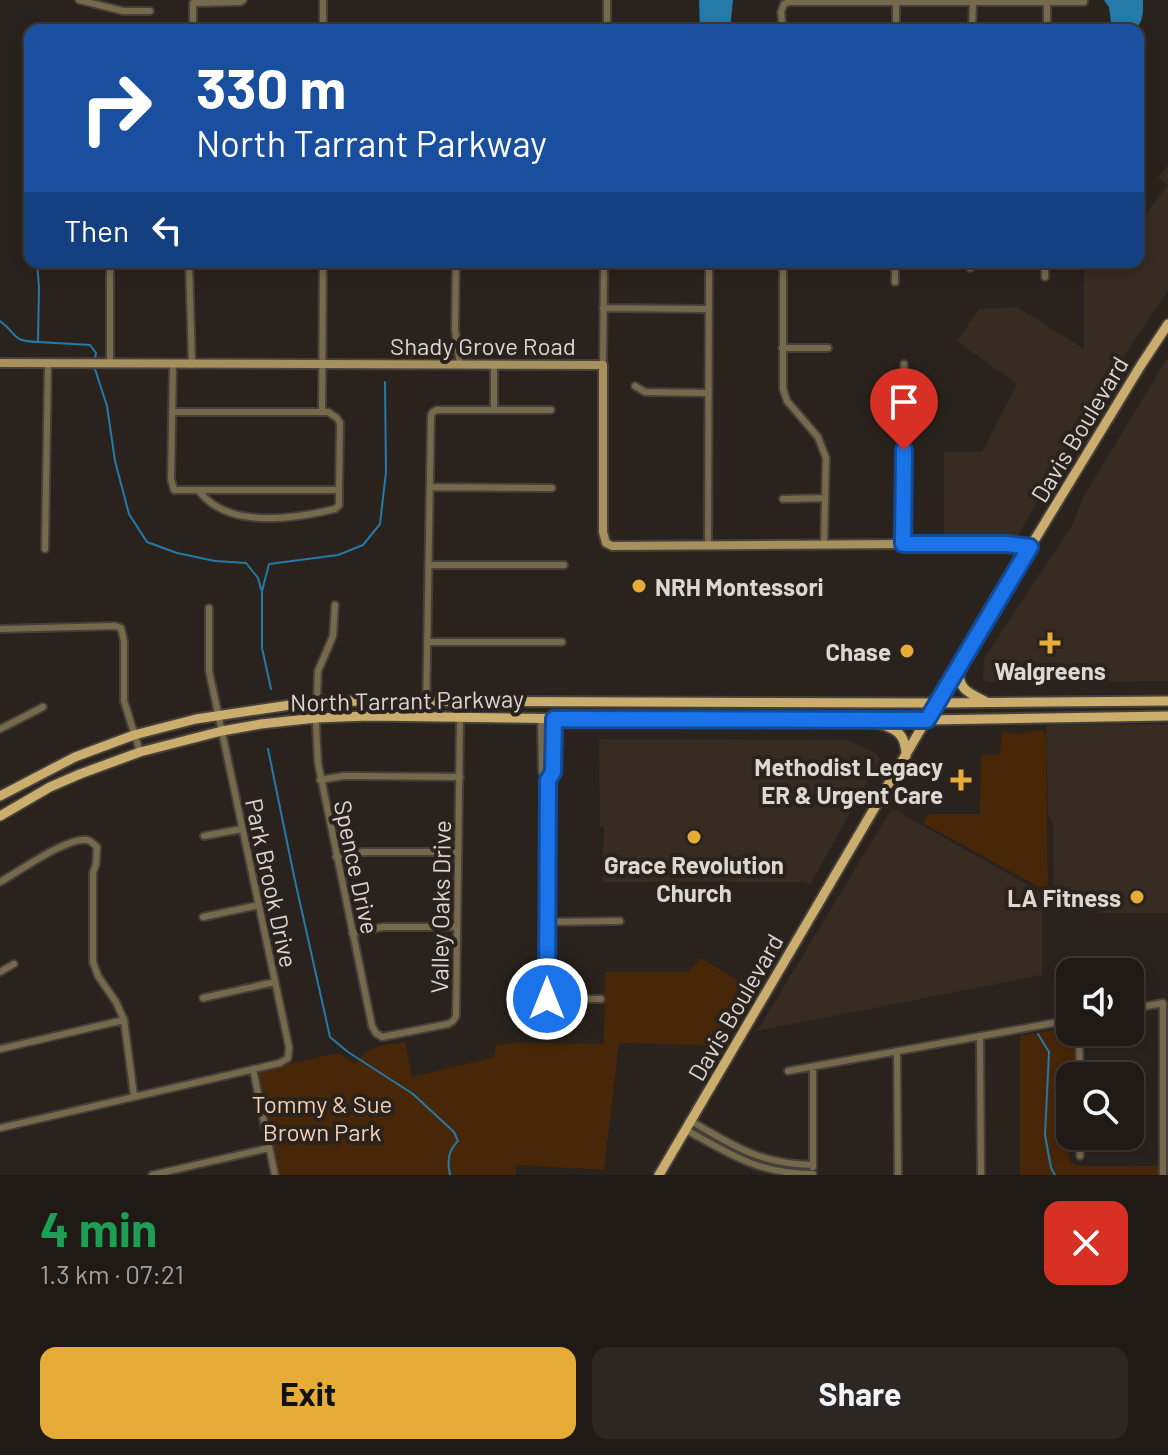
<!DOCTYPE html>
<meta charset="utf-8">
<style>
:root{--surface:#201a16;--page:#2d2723;--text:#f1f3f6;--muted:#a2a1a1;--line:#3d3835;--accent:#e7ac37}
body{margin:0;font-family:Barlow,sans-serif;background:var(--page);color:var(--text);height:100vh;display:flex;flex-direction:column;font-size:30px;white-space:nowrap}
*{box-sizing:border-box;margin:0}
p{font-size:26px;color:var(--muted)}
.icon{flex:none;width:44px;height:44px;fill:none;stroke:currentColor;stroke-width:2;stroke-linecap:round;stroke-linejoin:round}
.map{position:relative;height:1175px;overflow:hidden}
.drawer{display:flex;flex-direction:column;background:var(--surface);flex:1}
.drawer>*{flex:none}
.banner{position:absolute;left:24px;top:24px;width:1120px;height:244px;border-radius:16px;box-shadow:0 4px 12px #0003,0 0 0 2px var(--line);background:#1a4fa0;color:#fff;overflow:hidden}
.controls{position:absolute;left:1056px;top:958px;display:grid;gap:16px}
.controls a{display:grid;place-items:center;width:88px;height:88px;border-radius:16px;background:var(--surface);box-shadow:0 4px 12px #0003,0 0 0 2px var(--line);font-size:40px}
.pin{position:absolute;display:grid;place-items:center;width:68px;height:68px;color:#fff;margin:-82px -34px;border-radius:50% 50% 50% 0;rotate:-45deg;box-shadow:0 0 8px #0007}
.pin .icon{rotate:45deg}
.me{position:absolute;width:88px;margin:-44px;rotate:0deg;stroke-linejoin:round;filter:drop-shadow(0 0 6px #0008)}
.turn{display:flex;align-items:center;gap:28px;height:168px;padding:0 40px;font-size:36px}
.turn .icon{width:104px;height:104px;stroke-width:2.5}
.turn b{display:block;font-size:56px;line-height:68px}
.then{display:flex;align-items:center;height:76px;padding:0 40px;background:#0003;gap:16px;font-size:30px}
.round{display:grid;place-items:center;flex:none;width:84px;height:84px;border-radius:16px;background:var(--page)}
.headline{display:flex;align-items:center;justify-content:space-between;height:136px;padding:0 40px}
h1{font-size:48px;font-weight:700;line-height:60px;color:#1e9e55}
.primary-button{display:flex;gap:16px;margin-top:auto;padding:16px 40px}
.primary-button a{flex:1;height:92px;border-radius:16px;background:var(--accent);color:#111;font-size:32px;font-weight:700;line-height:92px;text-align:center}
.primary-button a+a{background:var(--page);color:var(--text)}
.map>svg:first-child{display:block}
.built{fill:#372b22}
.green{fill:#482608}
.water{fill:#247aa8}
.lines{fill:none;stroke-linecap:round;stroke-linejoin:round}
.stream{stroke:#247aa8;stroke-width:2}
.street-casing{stroke:#46403a;stroke-width:10}
.secondary-casing{stroke:#46403a;stroke-width:12}
.primary-casing{stroke:#46403a;stroke-width:13}
.street{stroke:#77694b;stroke-width:6}
.secondary{stroke:#a6905e;stroke-width:8}
.primary{stroke:#cbae6d;stroke-width:9}
.route-casing{stroke:#114b97;stroke-width:20}
.route{stroke:#1a73e8;stroke-width:14}
.poi-dot{fill:#e7ac37;stroke:#2a231d;stroke-width:3}
.labels{text-anchor:middle;dominant-baseline:central;stroke-width:8;stroke-linejoin:round;paint-order:stroke}
.street-label{font-size:24px;fill:#dcd7d3;stroke:#2a231d}
.poi-label{font-size:24px;font-weight:bold;fill:#dcd7d3;stroke:#2a231d;text-anchor:end}
.park-label{font-size:24px;fill:#f5d0b6;stroke:#2a231d}
</style>
<div class="map">
<svg width="1168" height="1175" viewBox="0 0 1168 1175">
<rect width="100%" height="100%" fill="#2a231d"/>
<path class="built" d="M1168,165v125l-49,73 -101,172 -74,1v-84h38l35,-68 -60,-43 22,-32 38,-2 67,42v-87h54v-53l8,4 22,-28 -10,-7z
M1168,357v324l-180,1 -5,-2 1,-21 90,-137 8,-23z
M1168,724v189h-70v-17l-39,2 -5,-8 -1,-66 -5,-9 -2,-90z
M599,739l248,1 27,12 6,7 -70,126 -5,-3h-203l2,-55h-4z
M892,808l150,85v82l-285,56z"/>
<path class="green" d="M1043,730l3,8 2,154 -125,-69 6,-9h51l1,-59 19,-1 2,-22 17,2z
M701,958l47,29 -39,58 -90,-2 -15,127 -88,-5v10h-236l-23,-104 81,-18 17,11c15,-20 27,-18 50,-22l7,35 82,-20 2,-12 20,-2 88,1 1,-72h83z
M1070,1027v5h5v44h-5v60h5l-1,10c-5,4 -7,9 -4,16l8,4h80v9h-138v-139z"/>
<path class="water" d="M699,0h34l-3,30h-30z
M1104,0h39c0,12 1,22 -9,30h-22l-3,-23z"/>
<g class="lines">
<path class="stream" d="M37,262l2,25 -1,55 52,3 6,8 -1,5
M0,321c19,14 10,20 38,21
M95,369l12,37 8,55 14,53 18,28 30,11 38,8 31,2 12,15 3,11
M271,689l-9,-41v-57l7,-27 69,-9 25,-10 17,-21 6,-52 -1,-90
M268,749l26,127 36,161 18,15 65,42 41,38 4,9c-10,10 -11,20 -8,34
M1038,1034l11,18 -4,83 6,33 4,7"/>
<defs>
<path id="street" d="M79,0l44,11h27
M323,0v30
M193,30v-27l47,-1 3,-2
M607,30v-30
M783,30l-2,-18 3,-8 5,-2h295
M896,30v-28
M972,30l1,-28
M1047,30v-28
M189,262l3,103
M456,262l-1,67 5,36
M783,262v127l4,12 31,36 8,21 -2,87
M895,262v20
M970,268v-6
M1045,277v-15
M603,308l105,1
M782,348h46
M110,364v-102
M603,365l1,-103
M494,366v44
M635,386l10,6 63,1
M172,412h156l9,6 3,5 -1,67h-165l-3,-11 2,-114
M322,412l1,-150
M430,487l122,1
M199,491c29,38 95,28 136,18l4,-4v-15
M783,499l41,-1
M903,544l1,-180
M708,546l1,-284
M45,549l3,-186
M429,565h135
M335,605l-2,31 -15,35 -2,55 2,37 54,263 4,7 6,4 66,-13 5,-3 3,-5 4,-299
M0,629l115,-3 6,2 3,13v60l16,51
M428,642h134
M426,717l5,-302 2,-3 4,-2h114
M541,718l1,54 6,8
M554,719l-1,53 -5,8 -1,219h54
M0,729l43,-22
M320,780l23,-4h14l103,1
M204,836l38,-7
M336,857l27,-5h95
M0,882c18,-10 67,-45 87,-42 5,1 6,4 10,7l-1,17 -3,9v89l5,14 18,26 8,18 10,76
M203,917l56,-12
M548,922l72,-1
M352,933l31,-6h74
M0,972l14,-8
M203,998l72,-16
M1130,1009l33,-6v172
M1079,1032l1,44
M980,1036l1,139
M0,1049l124,-29
M897,1052l1,123
M813,1067v100
M253,1069l22,106
M788,1071l282,-51
M691,1121c44,26 70,43 122,44
M0,1128l280,-65 8,-5 1,-11 -80,-376v-63
M686,1130c46,25 73,44 127,44
M1080,1136v20
M152,1175l117,-27"/>
<path id="secondary" d="M0,363l603,2v167l3,11 6,3 291,-2h105l22,3"/>
<path id="primary" d="M959,666c-2,22 7,26 26,35
M877,723c19,6 29,10 29,33
M0,796l75,-39 59,-22 62,-16 121,-18 620,2 231,-2
M0,816l50,-29 30,-13 60,-22 82,-21 39,-7 55,-6 53,-2 294,4h264l241,-4
M659,1175l300,-511 182,-299 27,-41"/>
</defs>
<use href="#street" class="street-casing"/>
<use href="#secondary" class="secondary-casing"/>
<use href="#primary" class="primary-casing"/>
<use href="#street" class="street"/>
<use href="#secondary" class="secondary"/>
<use href="#primary" class="primary"/>
</g>
<g class="lines">
<defs>
<path id="route" d="M547,999l1,-219 5,-8 1,-53 373,1 103,-173 -22,-3h-105l1,-94"/>
</defs>
<use href="#route" class="route-casing"/>
<use href="#route" class="route"/>
</g>
<g class="poi-dot">
<circle cx="639" cy="586" r="8"/>
<path d="M1046 631h8v8h8v8h-8v8h-8v-8h-8v-8h8z"/>
<circle cx="907" cy="651" r="8"/>
<path d="M957 768h8v8h8v8h-8v8h-8v-8h-8v-8h8z"/>
<circle cx="694" cy="837" r="8"/>
<circle cx="1137" cy="897" r="8"/>
</g>
<g class="labels">
<g class="street-label">
<text x="483" y="345">Shady Grove Road</text>
<text transform="translate(1079 429) rotate(-59)">Davis Boulevard</text>
<text transform="translate(407 700) rotate(-1)">North Tarrant Parkway</text>
<text transform="translate(357 867) rotate(78)">Spence Drive</text>
<text transform="translate(272 883) rotate(78)">Park Brook Drive</text>
<text transform="translate(440 907) rotate(-89)">Valley Oaks Drive</text>
<text transform="translate(735 1007) rotate(-60)">Davis Boulevard</text>
</g>
<g class="poi-label">
<text x="655" y="586" text-anchor="start">NRH Montessori</text>
<text x="891" y="651">Chase</text>
<text x="1050" y="670" text-anchor="middle">Walgreens</text>
<text x="943" y="766">Methodist Legacy<tspan x="943" dy="28">ER &amp; Urgent Care</tspan></text>
<text x="694" y="864" text-anchor="middle">Grace Revolution<tspan x="694" dy="28">Church</tspan></text>
<text x="1121" y="897">LA Fitness</text>
</g>
<g class="park-label">
<text x="322" y="1103">Tommy &amp; Sue<tspan x="322" dy="28">Brown Park</tspan></text>
</g>
</g>
</svg>
<div class="controls">
<a><svg class="icon" aria-label="sound" viewBox="0 0 24 24"><path d="M4 9h4l5-4v14l-5-4H4zM17 9q2 3 0 6"/></svg></a>
<a><svg class="icon" aria-label="search" viewBox="0 0 24 24"><circle cx="10" cy="10" r="6"/><path d="M15 15l6 6"/></svg></a>
</div>
<div class="pin" style="left:904px;top:450px;background:#d93025"><svg class="icon" aria-label="arrive" viewBox="0 0 24 24"><path d="M6 21V4h12l-3 4 3 4H6"/></svg></div>
<svg class="me" style="left:547px;top:999px" viewBox="-20 -20 40 40"><circle r="17" fill="#1a73e8" stroke="#fff" stroke-width="3"/><path d="M0-11L8 9 0 5-8 9z" fill="#fff"/></svg>
<div class="banner">
<div class="turn"><svg class="icon" aria-label="right" viewBox="0 0 24 24"><path d="M7 20v-9h11M14 6l5 5-5 5"/></svg><div><b>330 m</b>North Tarrant Parkway</div></div>
<div class="then">Then<svg class="icon" aria-label="left" viewBox="0 0 24 24"><path d="M17 20v-9H6M10 6l-5 5 5 5"/></svg></div>
</div>
</div>
<section class="drawer">
<div class="headline"><div><h1>4 min</h1><p>1.3 km · 07:21</p></div><a class="round" style="background:#d93025;color:#fff"><svg class="icon" aria-label="close" viewBox="0 0 24 24"><path d="M6 6l12 12M18 6L6 18"/></svg></a></div>
<div class="primary-button"><a>Exit</a><a>Share</a></div>
</section>
